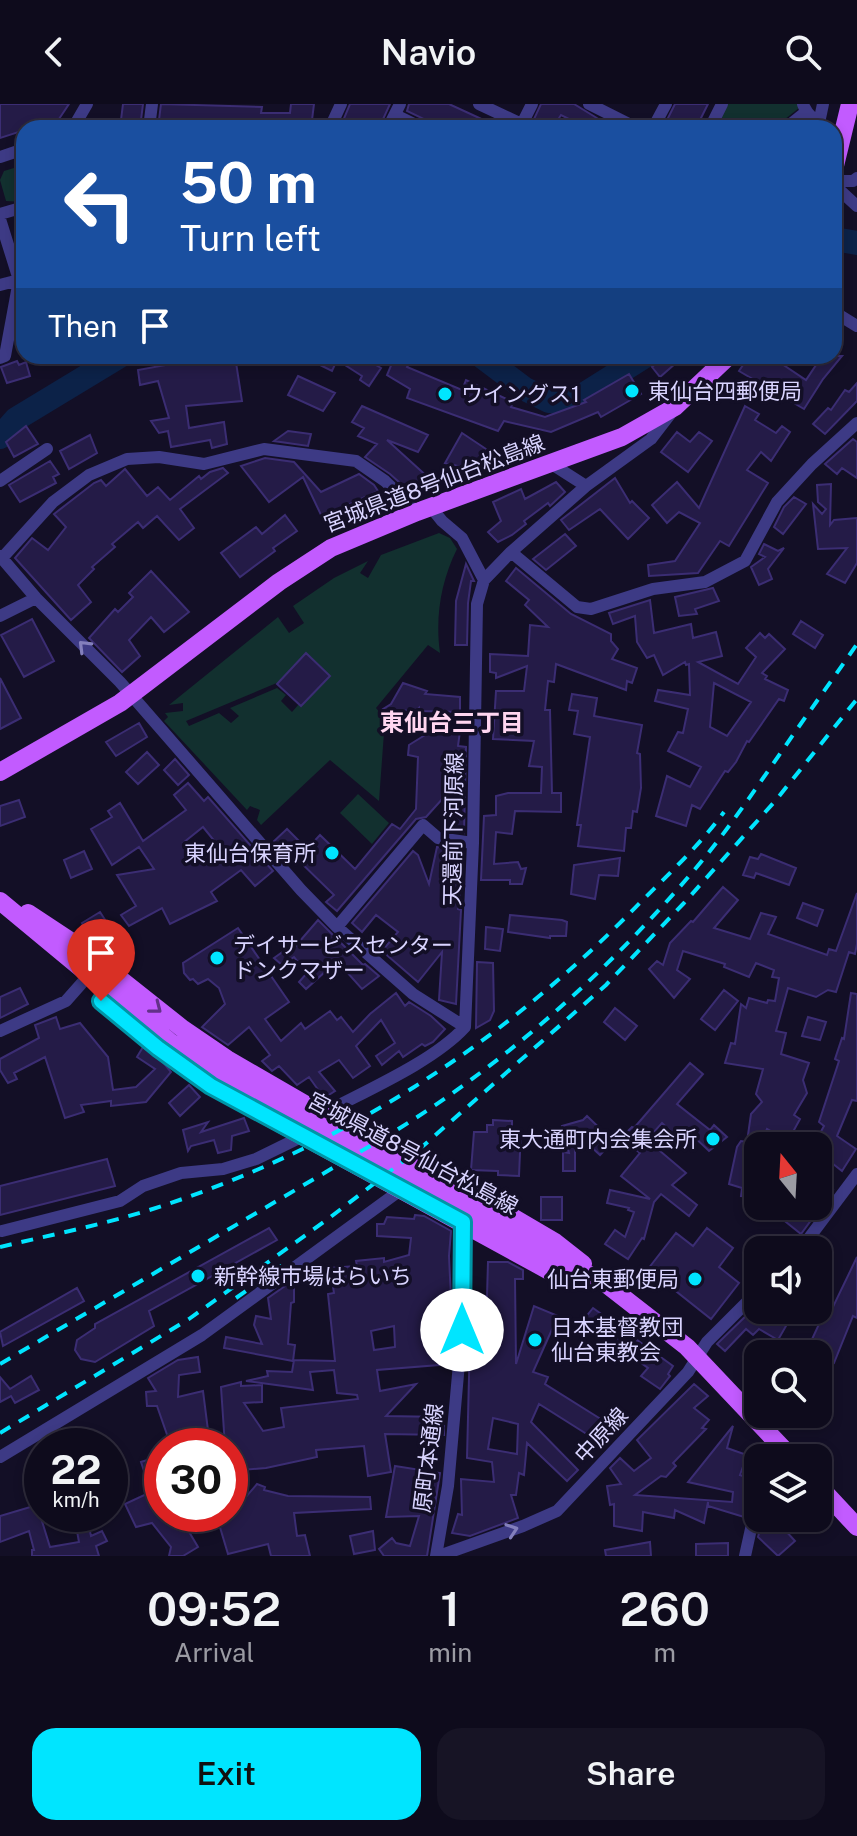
<!DOCTYPE html>
<meta charset="utf-8">
<style>
:root{--surface:#0e0b1c;--page:#171425;--text:#f1f3f6;--muted:#9b9ba3;--line:#2e2b3b;--accent:#00e5ff}
body{margin:0;font-family:"Public Sans","Noto Sans JP",sans-serif;background:var(--page);color:var(--text);height:100vh;display:flex;flex-direction:column;font-size:30px;white-space:nowrap}
*{box-sizing:border-box;margin:0}
p{font-size:26px;color:var(--muted)}
.icon{flex:none;width:44px;height:44px;fill:none;stroke:currentColor;stroke-width:2;stroke-linecap:round;stroke-linejoin:round}
.map{position:relative;height:1452px;overflow:hidden}
.sheet{display:flex;flex-direction:column;background:var(--surface);flex:1}
.sheet>*{flex:none}
.banner{position:absolute;left:16px;top:16px;width:826px;height:244px;border-radius:24px;box-shadow:0 4px 12px #0003,0 0 0 2px var(--line);background:#1a4fa0;color:#fff;overflow:hidden}
.needle{width:52px;rotate:342deg}
.tools{position:absolute;left:744px;top:1028px;display:grid;gap:16px}
.tools a{display:grid;place-items:center;width:88px;height:88px;border-radius:16px;background:var(--surface);box-shadow:0 4px 12px #0003,0 0 0 2px var(--line);font-size:40px}
.speed{position:absolute;left:24px;top:1324px;display:flex;gap:16px;font-size:40px;font-weight:700;text-align:center}
.speed>*{display:grid;place-content:center;width:104px;height:104px;border-radius:50%;background:var(--surface);box-shadow:0 4px 12px #0003,0 0 0 2px var(--line);line-height:1}
.speed small{font-size:20px;font-weight:400}
.speed .limit{border:12px solid #d22;background:#fff;color:#111}
.pin{position:absolute;display:grid;place-items:center;width:68px;height:68px;color:#fff;margin:-82px -34px;border-radius:50% 50% 50% 0;rotate:-45deg;box-shadow:0 0 8px #0007}
.pin .icon{rotate:45deg}
.me{position:absolute;width:88px;margin:-44px;rotate:0deg;stroke-linejoin:round;filter:drop-shadow(0 0 6px #0008)}
.turn{display:flex;align-items:center;gap:28px;height:168px;padding:0 32px;font-size:36px}
.turn .icon{width:104px;height:104px;stroke-width:2.5}
.turn b{display:block;font-size:56px;line-height:68px}
.then{display:flex;align-items:center;height:76px;padding:0 32px;background:#0003;gap:16px;font-size:30px}
.eta{display:flex;justify-content:space-evenly;align-items:center;height:136px;text-align:center}
.eta b{font-size:48px;font-weight:600;line-height:56px}
.cta{display:flex;gap:16px;margin-top:auto;padding:16px 32px}
.cta a{flex:1;height:92px;border-radius:24px;background:var(--accent);color:#111;font-size:32px;font-weight:600;line-height:92px;text-align:center}
.cta a+a{background:var(--page);color:var(--text)}
header{display:flex;justify-content:space-between;align-items:center;height:104px;padding:0 32px;background:var(--surface);font-size:36px;font-weight:600}
.map>svg:first-child{display:block}
.green{fill:#12302f;fill-rule:evenodd}
.lines{fill:none;stroke-linecap:round;stroke-linejoin:round}
.river{stroke:#0c2248;stroke-width:24}
.building{fill:#241b47;stroke:#3b2d73;stroke-width:2;fill-rule:evenodd}
.minor{stroke:#3d3a85;stroke-width:12}
.primary{stroke:#c25bff;stroke-width:18}
.rail{stroke:#00e5ff;stroke-width:4;stroke-dasharray:12 10;stroke-linecap:butt}
.oneway{stroke:#837fbc}
.oneway2{stroke:#623188}
.route-casing{stroke:#0095a6;stroke-width:20}
.route{stroke:#00e5ff;stroke-width:14}
.poi-dot{fill:#00e5ff;stroke:#130f26;stroke-width:3}
.labels{text-anchor:middle;dominant-baseline:central;stroke-width:7;stroke-linejoin:round;paint-order:stroke}
.poi-label{font-size:22px;fill:#d9d4ff;stroke:#130f26;text-anchor:start}
.street-label{font-size:22px;fill:#d9d4ff;stroke:#130f26}
.neighbourhood-label{font-size:24px;font-weight:bold;fill:#ffd6f0;stroke:#130f26}
</style>
<header><svg class="icon" aria-label="back" viewBox="0 0 24 24"><path d="M15 5l-7 7 7 7"/></svg>Navio<svg class="icon" aria-label="search" viewBox="0 0 24 24"><circle cx="10" cy="10" r="6"/><path d="M15 15l6 6"/></svg></header>
<div class="map">
<svg width="857" height="1452" viewBox="0 0 857 1452">
<rect width="100%" height="100%" fill="#130f26"/>
<path class="green" d="M725,0h73l1,4 -25,20h-61z
M24,61v37l-18,-1 -6,-21 4,-9z
M439,429l11,5 7,11c-16,32 -22,68 -17,104l-12,-8 -52,63 9,11 -6,82 -49,-41 -69,65 -4,-5 3,-10 -10,-4 -3,4 -83,-89 4,-4 -3,-4 18,-2v-8l-14,2 109,-88 11,16 15,-10 -11,-17 41,-28 34,-17 -8,12 8,5 13,-23zM329,572l-27,30 -3,-2 -7,8 -11,-11 5,-6 -9,-7 -47,20 9,8 -8,7 -12,-10 -30,13 -3,-5 93,-39z
M358,690l31,29 -17,21 -32,-31z"/>
<g class="lines">
<path class="river" d="M834,135l23,4
M481,252l44,33 24,12 12,1 19,-5 65,-41
M0,333l16,-18 104,-63"/>
</g>
<path class="building" d="M0,0h69l-10,15 -59,19z
M123,0h20l-3,24h-20z
M161,0l101,3 -1,6h29l1,-9h23l-3,24 -52,-2 -44,-5 -1,7h-56z
M350,0h40l-11,24h-39z
M409,0h40l52,24h-66l-9,-8 -19,-9z
M541,0h33l26,16 -5,8h-8l-26,-13 -7,11 -13,-7 -2,2 -5,-2z
M675,0h33l-12,24h-33z
M215,252h20l7,45 -56,5 3,22 35,-6 3,22 -15,4 -2,-8 -39,7 -3,-16 -9,2 -8,-12 18,-3 -11,-37 -18,4 -2,-15z
M325,252h35l21,12 -12,18 -9,-6 2,-4 -25,-16 -5,11 -12,-6z
M395,252h18l-6,11 55,23 4,-10 47,22 -2,5 34,10 41,-15 -2,-2 45,-26 12,20 -40,23 -3,-5 -47,20 -47,-11 -6,10 -91,-33 3,-9 -23,-14z
M665,252h19l-24,21 -8,-10z
M749,252h21l36,24 16,-24h20l-19,23 -19,30 -65,-38z
M17,257l2,4 7,-3 4,14 -23,7 -6,-16z
M298,272l37,17 -12,18 -35,-16z
M857,279v18l-32,33 -12,-10 15,-16 3,2 14,-20 4,2z
M362,302l66,29 -10,17 -31,-12 44,40 -23,10 -18,-16 -25,-17 12,-13 -19,-8 6,-8 -12,-6z
M745,302l14,8 -4,6 21,13 6,-7 8,6 -19,29 -10,-9 -14,18 21,13 -39,63 -9,-5 -22,32 -49,3 -1,-11 27,-4 25,-38 -21,-11 -12,11 -15,-18 25,-23 22,26z
M26,322l12,18 -24,13 -8,-15z
M288,327l23,3 -3,12 -34,-5z
M677,328l13,10 9,-10 13,9 -24,31 -27,-20z
M462,329l30,20 -30,14 -17,-4z
M90,331l7,18 -28,16 -9,-18z
M853,335l4,3v36l-15,-10 -5,6 -12,-10z
M265,354l29,4 27,30 38,-18 15,11 4,6 -56,26 -19,-40 -34,25 -28,-36z
M50,357l9,13 -6,3 3,6 -36,19 -11,-17z
M223,364l5,5 -48,36 14,19 -15,12 -22,-24 -14,12 -5,-6 -26,22 3,3 -23,20 2,2 -16,16 13,17 -20,18 -56,-62 17,-20 16,12 18,-23 -12,-13 40,-31 7,-3 5,6 19,-17 22,27 11,-9 12,13 29,-24 2,3 9,-7z
M615,374l15,25 2,-2 17,17 -21,21 -28,-30 -31,21 -8,-10z
M556,378l9,10 -15,14 -2,-3 -24,18 2,3 -14,11 -14,7 -10,-10 13,-11 -8,-19 28,-13 4,10z
M831,380l-1,41 4,-5 23,-2v45l-12,20 -18,-9 20,-26 -29,1 -5,-45 9,10 4,-5 -8,-7 -1,-17z
M794,393l12,7 -23,30 -9,-7 10,-20z
M285,411l12,16 -24,17 2,3 -35,26 -19,-24 35,-26 6,7z
M565,430l11,12 -30,24 -13,-11z
M764,440l14,7 6,-3 -16,21 4,10 -13,6 -8,-18 14,-10 -6,-3z
M466,460l8,17h-3l-3,22 -1,42h-12l1,-44z
M516,464l55,46 40,20v7l7,8 -6,10 25,9 -5,15 -5,-2 -1,9 -70,-26 -2,18 -6,-1 -3,29h5l2,83h9v19l-46,-1 -3,23 -16,-2 -2,32 24,-2 3,7 5,-1 -4,16h-12v-4h-29l3,-64 12,-1v-19l12,-3h33l1,-26 -13,-1 5,-25 -41,-2 3,-48h28l3,-25 -31,12v-5l-6,-1v-18l38,2 2,-31 18,2 -23,-22 4,-5 -23,-19z
M151,467l38,41 -25,20 -13,-15 -22,23 11,16 -18,16 -33,-34 26,-29 3,3 15,-15 -4,-4z
M713,484l6,13 -24,8 2,5 -18,2 -4,-19z
M650,496l4,33 37,-9 2,14 23,-6 6,24 -24,6 40,22 18,-27 -10,-9 14,-15 5,5 4,-4 16,15 -23,24 5,3 -2,3 23,11 -4,11 -5,-2 -30,43 -2,-1 -11,21 -8,10 -3,-1 -25,38 -8,-4 -6,21 -30,-10 11,-40 23,11 11,-20 -33,-16 10,-19 5,1 5,-24 -33,-8 3,-11 32,5 -1,-31 -3,1 -1,-3 -22,13 -9,-20 -7,3 -10,-16 -2,-26 -22,8 -4,-11zM714,579l37,19 -24,34 -17,-9z
M32,515l22,42 -30,16 -23,-42z
M801,517l22,14 -8,13 -22,-14z
M306,549l24,23 -29,30 -24,-22z
M0,574l21,40 -21,11z
M403,579l24,8 -2,3 35,3v15l-41,-1v-3l-3,3 -19,-1 -2,19 -12,-20 8,-5z
M572,590l25,4 -3,18 48,9 -5,28 3,1 1,34 -4,24 -4,-1 -2,17h-5l-2,23 -46,-5 3,-21h-4l13,-88 -16,-3 4,-23 -9,-1z
M139,619l8,14 -31,19 -10,-14z
M438,623l22,4 -2,15 8,1 -2,86 -22,-3 3,-34 -19,21 -10,2 -79,92 -11,-9 8,-7 -44,-43 -6,5 -12,-14 15,-14 20,20 13,-14 35,34 37,-45 8,5 16,-20 2,-52 -10,-2 1,-10z
M147,648l12,13 -21,19 -12,-12z
M175,655l14,16 -11,10 -14,-15z
M188,679l16,18 4,-4 65,74 -18,15 -14,-16 -30,22 6,9 -47,23 -8,-16 -33,18 -8,-11 15,-9 -19,-31 37,-6 -15,-22 -27,18 -21,-36 21,-12 -4,-6 12,-8 23,38 43,-31 -12,-15zM203,723l13,16 -20,21 -13,-21z
M19,696l6,17 -25,9v-20z
M437,743l16,2 -5,27 14,2 -4,31 3,1 -5,94 -17,-4 3,-48 -24,30 -36,-31 16,-19 -22,-17 -14,17 -10,-9 61,-72 5,4 11,29z
M84,747l8,18 -21,9 -7,-18z
M761,750l35,14 -7,17 -33,-12 -2,5 -11,-3 7,-18 8,2z
M620,754l-2,18 -19,-1 -4,24 -24,-5 3,-29z
M723,783l15,13 -24,28 36,11 11,-26 15,4 -8,17 59,21 2,-6 7,2 21,-58v51l-2,10 -6,-2 -13,40 -8,-2 -12,7 -28,-9 -12,43 10,2 -5,21 28,9 -6,17 4,13 -13,22 6,4 -12,22 -21,-12 -19,44 8,2 -5,22 -10,-1 1,-8 -13,-4 8,-37 4,-6 6,1 4,-28 11,-12 -6,-8 7,-25 -38,-6 6,-20 4,1 6,-40 5,4 3,-10 18,5 1,-3 7,1 4,-23 -7,-1 2,-7 -18,-7 -7,14 -25,-10 1,-3 -42,-13 -6,19 13,9 -16,19 -25,-29 8,-8 6,4 7,-22 21,-22 2,1z
M803,799l20,7 -6,16 -20,-8z
M100,808l11,17 -18,13 -11,-19z
M510,811l52,5 5,2 -1,14h-16v2l-42,-6z
M318,816l45,45 2,-1 14,12 -17,13 -25,-28 -31,28 -7,-7 8,-9 -13,-16 -12,8 -8,-7 17,-12 2,3z
M486,823l17,2 -3,22 -15,-2z
M238,824l51,74 -24,17 16,22 20,-18 4,6 25,-18 7,9 4,-3 12,15 17,-18 26,-21 9,13 4,-4 22,14 14,13 -12,13 -8,4 -3,-2 -19,13 -4,-6 -17,14 -6,-9 19,-13 -14,-23 -25,26 14,20 -17,12 -14,-18 -20,12 16,19 -11,7 -15,-21 -12,8 -18,-19 -7,5 -10,-10 8,-6 -21,-28 -21,18 -26,-18 23,-23 -6,-16 -11,-9 -10,5 -5,-5 -3,1 -6,-7 -1,-10z
M477,858l16,1 1,48 -4,9 -14,8z
M20,884l8,16 -28,14v-21z
M724,886l14,11 -23,29 -14,-11z
M851,889l6,1v107l-5,-1 -15,36 19,13 -14,22 -24,-19v-6h-5l11,-20 -5,-4 20,-61 -4,-2 7,-21 2,1z
M615,904l22,18 -12,14 -21,-18z
M56,913l4,12 20,-6 28,34 5,33 23,-3 19,-18 -18,-12 6,-10 19,14 9,11 -25,30 -35,4v-5l-30,4 3,7 -19,6 -20,-61 -31,16 3,6 -9,4 -8,-13v-11l39,-21 -4,-13z
M808,913l18,5 -6,18 -18,-4z
M690,959l13,11 -26,30 33,26 4,-5 13,12 -18,14 -20,-19 -9,8 -18,-17 -15,17 39,33 -14,12 25,20 -8,11 -28,-22 -7,8 -10,37 -2,-1 -14,21 -23,-15 10,-14 10,7 9,-25 -6,-2 1,-2 -22,-5 3,-13 40,9 -29,-23 19,-23 -19,-15 11,-11 2,1z
M189,981l11,12 -20,19 -11,-13z
M587,1012l26,25 -13,14 -25,-23v39h-12v-19l6,1 -7,-27 21,-6z
M244,1014l5,13 -17,5 -1,14 -13,3 -4,-13 -23,6 -3,5 -5,-21 25,-8 -7,10z
M493,1016l19,1v8h9l-2,47 -21,-1v-4l-27,-1 3,-38h13v-7h6z
M107,1055l8,27 -115,29v-29z
M824,1080l9,6 -32,44 -35,-28h52v-18z
M541,1093h21v23h-21z
M415,1111l9,1 27,15 -2,25 3,65 -19,3 6,41 -62,5 3,21 36,-7 -30,32 58,1v18l-59,-1 6,38 -23,4 -4,-30 -48,4 1,7 -51,11 -36,3v-25h-5l-4,-59 20,-5v4l21,-1v17l-18,1 19,28 21,-4 -3,-19 77,-9 -1,-4 -20,-2 -3,-23 -24,2 3,18 -67,-9 22,-5 -1,-5 25,1 2,-12 41,1 -7,-67 6,-1 -4,-25 27,-2 -1,-5 28,-3v4l25,-7 2,-17 -34,-2v-12h7l3,-7 27,2zM394,1222l1,21 -21,3 -3,-19z
M269,1124l8,12 -128,71 5,15 -59,36 -14,-3 -6,-9 2,-10 18,-12v-4z
M707,1124l26,20 -14,19 20,16 -28,36 -63,-50 28,-36 17,13z
M857,1153v61l-4,-2 -19,47 -27,-13 19,-41 5,2z
M488,1158h20l15,8v9h-8l1,85 18,-58 24,10 -25,56 15,5 -3,7 70,44 -11,17 -65,-41 -8,18 47,48 -11,11 -40,-38 -3,32 -5,-2 -3,22h-5l7,23 -48,18 -18,-3 6,-19 4,1 -1,-36 33,3 -2,-20 -25,-4 4,-162h16zM493,1314l25,6 -1,30 -29,-5z
M294,1179v19l-3,1 -3,41 7,1 -2,16 -69,-13 2,-11 36,7 -8,-19 2,-9 15,3 -3,-21 20,-14z
M77,1184l7,13 -81,45 -3,-14z
M593,1204l80,58 -5,8 2,2 -10,13 -19,-13 7,-8 -38,-27 2,-4 -27,-19z
M766,1206h3l17,16 -8,14 -19,-11 -6,6 -7,-6 -21,22 -8,-7 34,-33 7,7z
M198,1253l2,15 -21,3 -1,22 25,-6 7,55h-39l-14,-40h-10l-1,-14 10,-1 -8,-13 30,-18z
M31,1272l8,14 -24,13 -4,-7 -11,6v-25l10,12z
M694,1280l14,12 -14,12 15,12 -7,8 4,1 -33,34 3,3 -10,11 -5,-1 -26,19 97,7 1,-10 -45,-10 45,-56 -6,22 20,7 -7,20 15,5 -11,37 -36,-11v-4l-4,21 -29,-13 -1,8 -31,-6 -1,19 -28,-5v-22l-4,1 -3,-19 14,-2 -11,-16 10,-10 14,13 17,-13 -14,-18z
M157,1353l5,17v40h24l6,7 -7,4 13,22 -15,9h-14l2,-9 -19,-24 -16,4 -11,-23 26,-12 -10,-30z
M395,1362l45,7 -13,83h-43l-5,-7 13,-11 4,5 14,3 9,-30 -33,1z
M257,1380l8,3 -1,3 24,6 82,1 1,12 -77,4 3,23 8,-1 5,21h-39l-3,-12 -40,10 -12,-40h14v-11l9,2z
M37,1401l13,42 29,-5 -4,-22 12,-1 4,17 11,-5 5,10 -11,5 3,10h-67v-6h2l-5,-19 -29,11v-26z
M766,1414h8l21,23 -17,15 -20,-19 4,-15z
M373,1427l2,19 -21,4 -4,-18z
M650,1438l1,14h-45l-1,-6z
M728,1439v13h-32v-12z"/>
<g class="lines">
<path class="minor" d="M479,0l51,24
M589,0l48,24
M803,0c4,12 14,19 26,24
M395,11l27,13
M819,19l4,-19
M73,24l14,-24
M149,24l3,-24
M330,24l11,-24
M388,24l12,-24
M520,24l12,-24
M653,24l13,-24
M710,24l12,-24
M786,24l20,-16
M0,53l24,-8
M834,77h19l4,-3
M834,81l23,21
M0,110l24,-7
M0,115l19,61 -14,76 -5,2
M0,181l19,-5
M834,208l23,14
M550,359l36,23
M0,377l47,-32
M430,402l12,15 20,17 22,42
M511,448l66,55 14,2 62,-20 52,-7 40,-21 32,-59 35,-38 45,-41
M0,452l36,42 84,84 181,208 36,37 76,67 52,33
M3,453l50,-55 36,-27 38,-16 32,-2 45,7 60,-15 92,12 29,20 32,31
M0,512l36,-18
M337,823l86,-102 15,13 35,5
M0,927l66,-30 23,-26
M322,1010c43,-23 111,-52 143,-87l8,-184 4,-239 7,-24 27,-28 75,-66 65,-47 20,-26
M2,1127l118,-30 23,-15 38,-13 42,-4 33,-10 47,-23
M800,1146l57,-76
M0,1353l202,-122 200,-146
M436,1452l12,-70 14,-156 1,-108
M439,1452l84,-30 34,-15 131,-139 19,-30 51,-51
M745,1452l13,-59"/>
<path class="primary" d="M834,66l16,-66
M0,668l120,-69 159,-121 52,-34 86,-36 205,-75 53,-30 54,-51
M0,797l170,141 47,32 389,210 81,63 105,111
M28,809l53,35 102,81 44,30 95,55 141,74 92,54 28,22
M174,955l37,27 342,187 31,7
M818,1381l39,42"/>
<path class="rail" d="M0,1143c55,-13 111,-24 165,-42 179,-60 331,-158 464,-291 32,-33 68,-65 95,-102
M236,1194l52,-37
M0,1260l387,-228c114,-69 216,-160 303,-261 34,-39 64,-84 94,-127 24,-35 49,-69 73,-104
M0,1329l189,-114 139,-100 95,-73 183,-161 78,-82 92,-103 81,-101"/>
</g>
<defs><path id="oneway-chevron" d="M-2-3.5L2.5 0L-2 3.5" fill="none" stroke-width="1.6" stroke-linecap="round" stroke-linejoin="round" transform="scale(2)"/></defs>
<g class="oneway">
<use href="#oneway-chevron" transform="translate(84 542) rotate(-135)"/>
<use href="#oneway-chevron" transform="translate(512 1426) rotate(-19)"/>
</g>
<use class="oneway2" href="#oneway-chevron" transform="translate(156 904) rotate(38)"/>
<g class="lines">
<defs>
<path id="route" d="M101,897l57,47 53,38 252,136 -1,108"/>
</defs>
<use href="#route" class="route-casing"/>
<use href="#route" class="route"/>
</g>
<g class="poi-dot">
<circle cx="632" cy="287" r="8"/>
<circle cx="445" cy="290" r="8"/>
<circle cx="332" cy="749" r="8"/>
<circle cx="217" cy="854" r="8"/>
<circle cx="713" cy="1035" r="8"/>
<circle cx="198" cy="1172" r="8"/>
<circle cx="695" cy="1175" r="8"/>
<circle cx="535" cy="1236" r="8"/>
</g>
<g class="labels">
<g class="poi-label">
<text x="648" y="287">東仙台四郵便局</text>
<text x="461" y="290">ウイングス1</text>
<text x="316" y="749" text-anchor="end">東仙台保育所</text>
<text x="233" y="841">デイサービスセンター<tspan x="233" dy="25">ドンクマザー</tspan></text>
<text x="697" y="1035" text-anchor="end">東大通町内会集会所</text>
<text x="214" y="1172">新幹線市場はらいち</text>
<text x="679" y="1175" text-anchor="end">仙台東郵便局</text>
<text x="551" y="1223">日本基督教団<tspan x="551" dy="25">仙台東教会</tspan></text>
</g>
<g class="street-label">
<text transform="translate(434 379) rotate(-21)">宮城県道8号仙台松島線</text>
<text transform="translate(453 725) rotate(-89)">天還前下河原線</text>
<text transform="translate(413 1049) rotate(28)">宮城県道8号仙台松島線</text>
<text transform="translate(601 1331) rotate(-47)">中原線</text>
<text transform="translate(428 1354) rotate(-83)">原町本通線</text>
</g>
<g class="neighbourhood-label">
<text x="452" y="618">東仙台三丁目</text>
</g>
</g>
</svg>
<div class="tools">
<a><svg class="needle" viewBox="-14 -14 28 28"><path d="M0-13l5 13h-10z" fill="#e53935"/><path d="M0 13l5-13h-10z" fill="#9b9ba3"/></svg></a>
<a><svg class="icon" aria-label="sound" viewBox="0 0 24 24"><path d="M4 9h4l5-4v14l-5-4H4zM17 9q2 3 0 6"/></svg></a>
<a><svg class="icon" aria-label="search" viewBox="0 0 24 24"><circle cx="10" cy="10" r="6"/><path d="M15 15l6 6"/></svg></a>
<a><svg class="icon" aria-label="layers" viewBox="0 0 24 24"><path d="M12 4l9 5-9 5-9-5zM3 14l9 5 9-5"/></svg></a>
</div>
<div class="speed"><div>22<small>km/h</small></div><div class="limit">30</div></div>
<div class="pin" style="left:101px;top:897px;background:#d93025"><svg class="icon" aria-label="arrive" viewBox="0 0 24 24"><path d="M6 21V4h12l-3 4 3 4H6"/></svg></div>
<svg class="me" style="left:462px;top:1226px" viewBox="-20 -20 40 40"><circle r="19" fill="#fff"/><path d="M0-13L10 11 0 6-10 11z" fill="#00e5ff"/></svg>
<div class="banner">
<div class="turn"><svg class="icon" aria-label="left" viewBox="0 0 24 24"><path d="M17 20v-9H6M10 6l-5 5 5 5"/></svg><div><b>50 m</b>Turn left</div></div>
<div class="then">Then<svg class="icon" aria-label="arrive" viewBox="0 0 24 24"><path d="M6 21V4h12l-3 4 3 4H6"/></svg></div>
</div>
</div>
<section class="sheet">
<div class="eta">
<div><b>09:52</b><p>Arrival</p></div>
<div><b>1</b><p>min</p></div>
<div><b>260</b><p>m</p></div>
</div>
<div class="cta"><a>Exit</a><a>Share</a></div>
</section>
